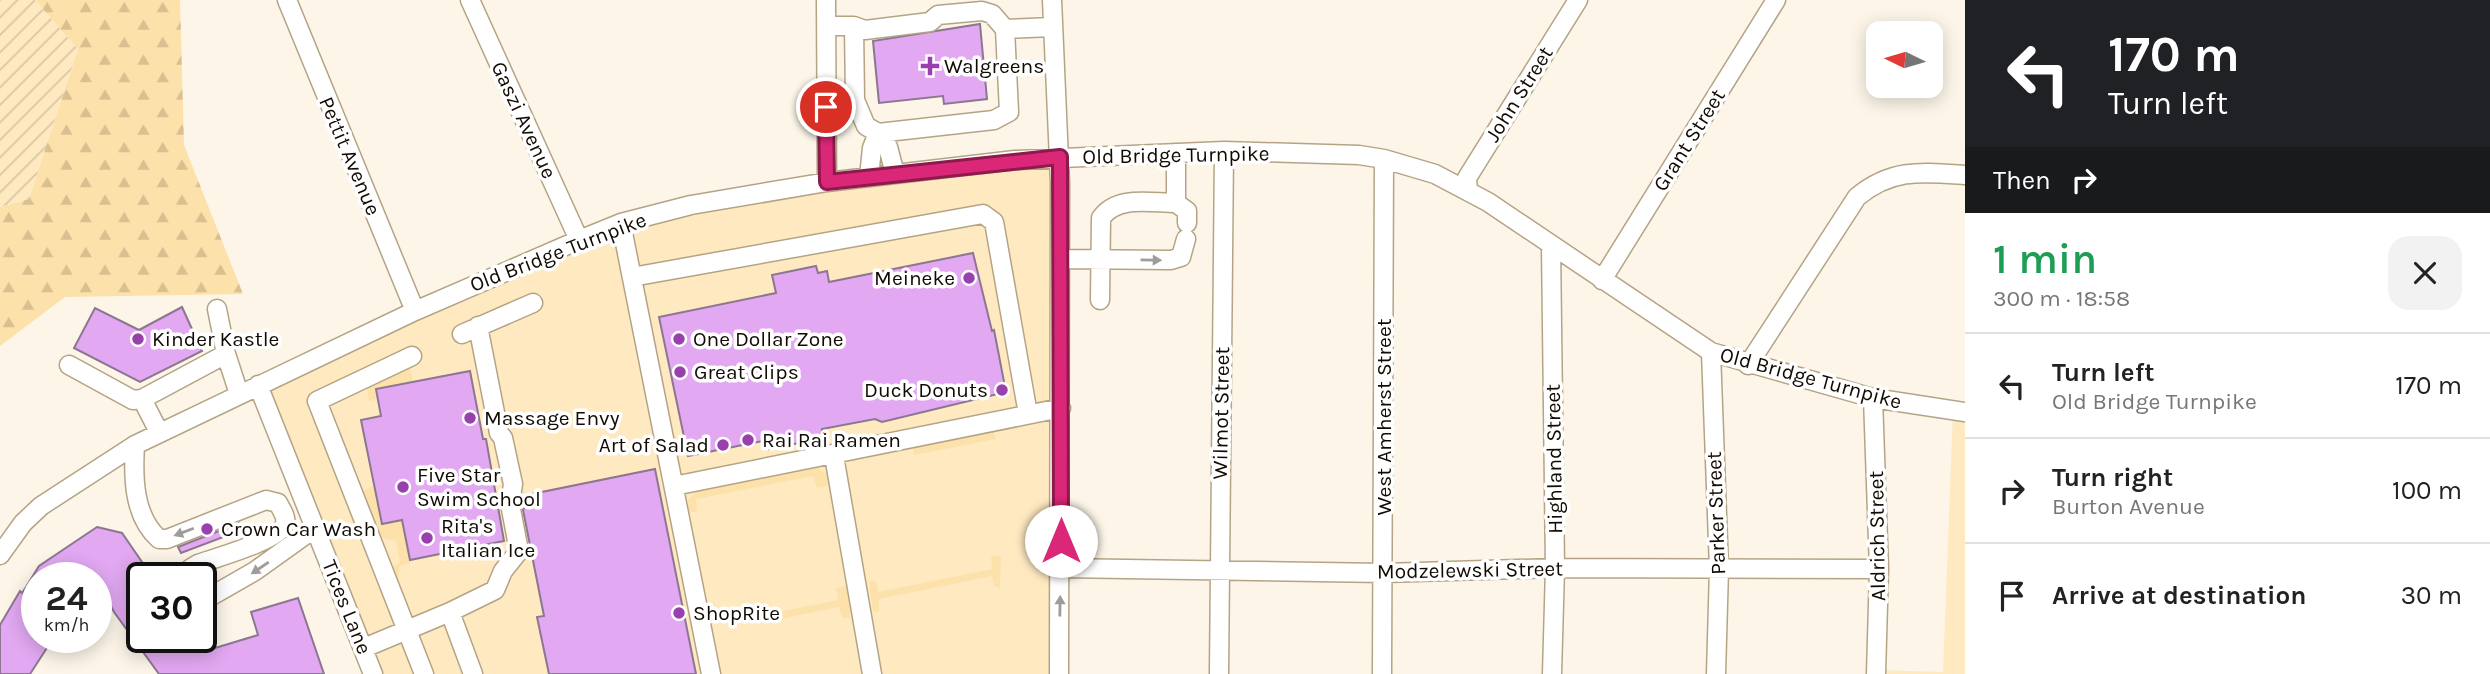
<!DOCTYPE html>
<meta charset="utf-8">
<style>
:root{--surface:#fff;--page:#f2f2f2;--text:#222;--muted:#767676;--line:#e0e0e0}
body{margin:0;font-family:Karla,sans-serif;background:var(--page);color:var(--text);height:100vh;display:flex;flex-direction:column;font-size:26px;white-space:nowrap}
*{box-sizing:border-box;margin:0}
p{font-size:23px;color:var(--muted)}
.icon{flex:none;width:38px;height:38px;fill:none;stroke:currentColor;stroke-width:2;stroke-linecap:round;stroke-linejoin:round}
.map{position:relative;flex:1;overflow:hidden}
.sheet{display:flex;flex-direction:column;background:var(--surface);width:525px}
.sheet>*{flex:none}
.banner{background:#202124;color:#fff;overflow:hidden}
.needle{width:46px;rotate:275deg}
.tools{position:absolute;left:1866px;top:21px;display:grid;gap:14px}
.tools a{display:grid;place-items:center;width:77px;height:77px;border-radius:14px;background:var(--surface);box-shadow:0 4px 18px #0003;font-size:35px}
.speed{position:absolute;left:21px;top:562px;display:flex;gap:14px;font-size:35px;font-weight:700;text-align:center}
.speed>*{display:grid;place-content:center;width:91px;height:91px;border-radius:50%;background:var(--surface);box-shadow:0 4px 18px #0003;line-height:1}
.speed small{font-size:18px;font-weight:400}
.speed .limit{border:4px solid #111;border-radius:10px;background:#fff;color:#111}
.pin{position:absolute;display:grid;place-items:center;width:60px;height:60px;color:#fff;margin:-30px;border:4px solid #fff;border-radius:50%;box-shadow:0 2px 7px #0007}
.me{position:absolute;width:77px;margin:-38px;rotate:0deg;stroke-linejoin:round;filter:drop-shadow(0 0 5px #0008)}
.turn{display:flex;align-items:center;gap:24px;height:147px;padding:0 28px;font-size:32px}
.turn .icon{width:91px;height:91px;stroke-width:2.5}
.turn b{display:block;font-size:49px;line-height:60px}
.then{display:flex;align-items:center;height:66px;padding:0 28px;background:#0003;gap:14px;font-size:26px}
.round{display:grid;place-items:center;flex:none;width:74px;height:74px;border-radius:21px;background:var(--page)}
.headline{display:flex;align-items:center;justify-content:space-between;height:119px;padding:0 28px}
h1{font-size:42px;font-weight:600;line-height:52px;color:#1e9e55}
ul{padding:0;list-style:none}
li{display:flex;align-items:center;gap:21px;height:105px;padding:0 28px;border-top:2px solid var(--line)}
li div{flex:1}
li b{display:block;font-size:26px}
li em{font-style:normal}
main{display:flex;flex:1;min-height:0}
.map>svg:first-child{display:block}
.built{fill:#fee9c1}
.industrial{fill:url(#industrial-furrows)}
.green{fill:#fde1aa}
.forest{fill:url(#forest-firs)}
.building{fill:#e2a8f2;stroke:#8b7791;stroke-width:2}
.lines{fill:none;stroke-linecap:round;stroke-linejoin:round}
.minor-casing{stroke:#b4a485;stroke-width:21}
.minor{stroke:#fff;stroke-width:18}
.oneway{fill:#9f9d9a}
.route-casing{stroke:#8e194d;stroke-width:18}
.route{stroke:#db2777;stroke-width:12}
.poi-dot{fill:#9841ae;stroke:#fff;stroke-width:2.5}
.labels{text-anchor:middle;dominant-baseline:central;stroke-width:7;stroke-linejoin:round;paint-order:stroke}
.poi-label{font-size:21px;fill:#100a02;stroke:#fff;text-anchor:start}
.street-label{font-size:21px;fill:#100a02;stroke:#fff}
</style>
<main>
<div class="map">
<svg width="1965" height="674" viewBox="0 0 1965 674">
<defs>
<pattern id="industrial-furrows" width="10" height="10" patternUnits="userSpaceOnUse" patternTransform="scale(1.75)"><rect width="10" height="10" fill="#fee9c1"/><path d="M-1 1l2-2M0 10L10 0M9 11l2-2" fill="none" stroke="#d9c6a4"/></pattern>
<pattern id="forest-firs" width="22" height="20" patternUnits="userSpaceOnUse" patternTransform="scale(1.75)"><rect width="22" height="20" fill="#fde1aa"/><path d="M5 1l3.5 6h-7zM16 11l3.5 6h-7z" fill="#d8c091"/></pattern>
</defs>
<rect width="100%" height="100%" fill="#fcf5e8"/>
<path class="built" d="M1060,157l-1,517h-686l-115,-289 157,-74 276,-106z
M1953,411l12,1v262h-89v-4l67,2z"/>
<path class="industrial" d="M0,0h35l43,49 -49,150 -29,8z"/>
<path class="green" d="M410,368l3,14 -37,7 2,11 -9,1 -2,-14z
M994,432l2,7 -82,16 -1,-7z
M818,468l8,6 2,9 -2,3 -9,2 -4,-12 -117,23 1,13h-8l-1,-12 8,-9z
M374,486l8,38 20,-4 8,43 -11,3v14l-4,-2 -2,-11 7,-5 -4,-21 -18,-4 -17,-46z
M998,555l3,2 -1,31 -6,-2 -2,-10 -113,23v13l-6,-1 -4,-28 3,-3 4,2 2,10 114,-23 -1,-12z
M846,586l3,1 1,31h-8l-3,-11 -88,18 -1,-7 88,-18 -2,-12z"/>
<path class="forest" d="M35,0h145l4,145 59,149 -178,3 -65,49v-139l29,-8 49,-150z"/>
<path class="building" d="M980,24l7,75 -43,5 -1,-8 -64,7 -6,-62z
M973,253l19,78 2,-1 12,62 -124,30 -7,-3 -53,10 2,9 -55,11 -1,-9 -80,16 -29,-139 117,-24 -4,-18 44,-9 2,7 9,-2 2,11z
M182,307l20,44 -62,31 -66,-34 21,-40 44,22z
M470,371l13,68h3l18,102 -94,19 -8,-40 -20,4 -21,-104 20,-4 -5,-27z
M655,469l41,205h-147l-12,-57 7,-1 -21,-106 9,-16z
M239,523l3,7 -61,23 -3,-6z
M97,527l25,6 31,45h-11v59h50l9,15 14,-4 43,-13 -7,-23 47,-14 26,76h-165l-45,-62 -18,-34h-59v59h17l-24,37h-30v-49l20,-34 2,2 4,-6 13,-21z"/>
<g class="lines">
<defs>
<path id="minor" d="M287,0l128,311
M470,0l109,240
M826,0l1,182
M1052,0l8,183 -1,491
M826,26h28l11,4 65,-8 8,-7 44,-4 10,3 13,15 4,83 -15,8 -116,13 -12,-7 -11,-26 -1,-74
M1005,29l48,-2
M869,177l3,-29 6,-15 10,14 7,27
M1468,191l-1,-13 111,-178
M1176,203l11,8v12
M621,223l90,451
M1551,245l4,323 -3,106
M1061,259l110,1 10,-3 5,-18
M632,277l351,-63 11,8 34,192
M1602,280l174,-280
M1100,300l1,-82c16,-23 49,-15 75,-15v-50
M217,309l9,45 13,40
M462,334l71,-31
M1711,352l8,217 -3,105
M412,356l-95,45 107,273
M69,365l64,35 9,-1 84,-45
M1748,365l109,-168c35,-29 65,-25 108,-22
M258,385l115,289
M1873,398l6,171 -3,105
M142,399l17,33
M135,445c-2,31 -2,71 24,94h8l99,-39 12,3c3,6 9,14 7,21 -5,16 -70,34 -87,40l-8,5 -4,9
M834,456l38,218
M674,486l387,-78
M0,555l23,-32 18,-17 94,-61 280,-134 164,-71 42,-17 70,-18 136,-23 188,-22 209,-9 135,4 25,4 51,15 53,28 223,150 162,46 92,14
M1061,568l323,5 171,-5 324,1
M201,602l54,-31 60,-43
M450,612l23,62
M364,648l86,-36 45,-22 8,-19 16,-20 -9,-47 3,-20 -10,-46 -4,-5 -21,-107
M1219,674l5,-523
M1382,674l2,-515"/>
</defs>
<use href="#minor" class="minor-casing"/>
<use href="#minor" class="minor"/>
</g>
<defs><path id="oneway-solid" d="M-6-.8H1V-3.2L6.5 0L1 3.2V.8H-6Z" transform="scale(1.75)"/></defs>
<g class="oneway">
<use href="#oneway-solid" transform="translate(1151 260) rotate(1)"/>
<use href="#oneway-solid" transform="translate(184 532) rotate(159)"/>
<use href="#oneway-solid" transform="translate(260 568) rotate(146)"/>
<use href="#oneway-solid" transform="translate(1060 606) rotate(-89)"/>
</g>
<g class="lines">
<defs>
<path id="route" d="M826,107l1,75 233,-25 1,384"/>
</defs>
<use href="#route" class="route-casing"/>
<use href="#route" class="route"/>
</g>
<g class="poi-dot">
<path d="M926.5 55.5h7v7h7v7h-7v7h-7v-7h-7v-7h7z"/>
<circle cx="969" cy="278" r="7"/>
<circle cx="138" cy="339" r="7"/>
<circle cx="679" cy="339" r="7"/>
<circle cx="680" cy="372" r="7"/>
<circle cx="1002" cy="390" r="7"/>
<circle cx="470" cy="418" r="7"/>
<circle cx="748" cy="440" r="7"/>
<circle cx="723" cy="445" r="7"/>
<circle cx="403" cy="487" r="7"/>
<circle cx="207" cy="529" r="7"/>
<circle cx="427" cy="538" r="7"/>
<circle cx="679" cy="613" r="7"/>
</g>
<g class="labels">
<g class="poi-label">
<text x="944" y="66">Walgreens</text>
<text x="955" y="278" text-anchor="end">Meineke</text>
<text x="152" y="339">Kinder Kastle</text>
<text x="693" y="339">One Dollar Zone</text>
<text x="694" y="372">Great Clips</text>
<text x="988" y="390" text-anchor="end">Duck Donuts</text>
<text x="484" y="418">Massage Envy</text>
<text x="762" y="440">Rai Rai Ramen</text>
<text x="709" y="445" text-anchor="end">Art of Salad</text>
<text x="417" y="475">Five Star<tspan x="417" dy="24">Swim School</tspan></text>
<text x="441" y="526">Rita's<tspan x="441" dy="24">Italian Ice</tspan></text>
<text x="221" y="529">Crown Car Wash</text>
<text x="693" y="613">ShopRite</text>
</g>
<g class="street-label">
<text transform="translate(1519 94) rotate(-58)">John Street</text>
<text transform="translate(524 120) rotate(65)">Gaszi Avenue</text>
<text transform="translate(1689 140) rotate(-58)">Grant Street</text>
<text transform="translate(1176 155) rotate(-1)">Old Bridge Turnpike</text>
<text transform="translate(350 156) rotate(67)">Pettit Avenue</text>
<text transform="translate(558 252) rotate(-21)">Old Bridge Turnpike</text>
<text transform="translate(1811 378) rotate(15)">Old Bridge Turnpike</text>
<text transform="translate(1221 413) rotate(-89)">Wilmot Street</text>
<text transform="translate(1384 417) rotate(-90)">West Amherst Street</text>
<text transform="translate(1554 459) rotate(-91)">Highland Street</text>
<text transform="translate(1716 513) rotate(-92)">Parker Street</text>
<text transform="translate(1877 536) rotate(-91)">Aldrich Street</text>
<text transform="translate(1470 570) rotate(-1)">Modzelewski Street</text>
<text transform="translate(347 607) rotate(68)">Tices Lane</text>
</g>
</g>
</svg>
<div class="tools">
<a><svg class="needle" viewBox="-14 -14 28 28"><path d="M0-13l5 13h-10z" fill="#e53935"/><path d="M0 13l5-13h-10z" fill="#767676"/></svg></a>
</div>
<div class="speed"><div>24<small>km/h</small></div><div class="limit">30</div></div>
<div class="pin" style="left:826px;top:107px;background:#d93025"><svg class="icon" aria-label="arrive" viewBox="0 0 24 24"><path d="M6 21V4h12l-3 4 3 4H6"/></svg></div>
<svg class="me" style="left:1061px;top:541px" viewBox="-20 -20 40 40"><circle r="19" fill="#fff"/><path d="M0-13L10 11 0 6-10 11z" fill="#db2777"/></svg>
</div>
<section class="sheet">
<div class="banner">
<div class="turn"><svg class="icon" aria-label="left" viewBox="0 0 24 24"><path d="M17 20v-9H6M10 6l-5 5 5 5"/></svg><div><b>170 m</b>Turn left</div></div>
<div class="then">Then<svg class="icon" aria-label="right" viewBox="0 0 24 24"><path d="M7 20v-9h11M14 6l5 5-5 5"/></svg></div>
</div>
<div class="headline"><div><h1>1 min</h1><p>300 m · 18:58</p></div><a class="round"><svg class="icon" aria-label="close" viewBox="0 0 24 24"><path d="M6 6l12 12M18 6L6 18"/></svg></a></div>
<ul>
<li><svg class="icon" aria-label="left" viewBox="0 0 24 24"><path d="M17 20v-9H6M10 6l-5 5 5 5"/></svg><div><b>Turn left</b><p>Old Bridge Turnpike</p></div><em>170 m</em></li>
<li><svg class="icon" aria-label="right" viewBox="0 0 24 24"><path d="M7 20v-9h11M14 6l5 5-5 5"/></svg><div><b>Turn right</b><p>Burton Avenue</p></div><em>100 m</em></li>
<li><svg class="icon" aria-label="arrive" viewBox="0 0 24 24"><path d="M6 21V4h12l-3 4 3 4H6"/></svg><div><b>Arrive at destination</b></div><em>30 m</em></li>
</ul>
</section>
</main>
